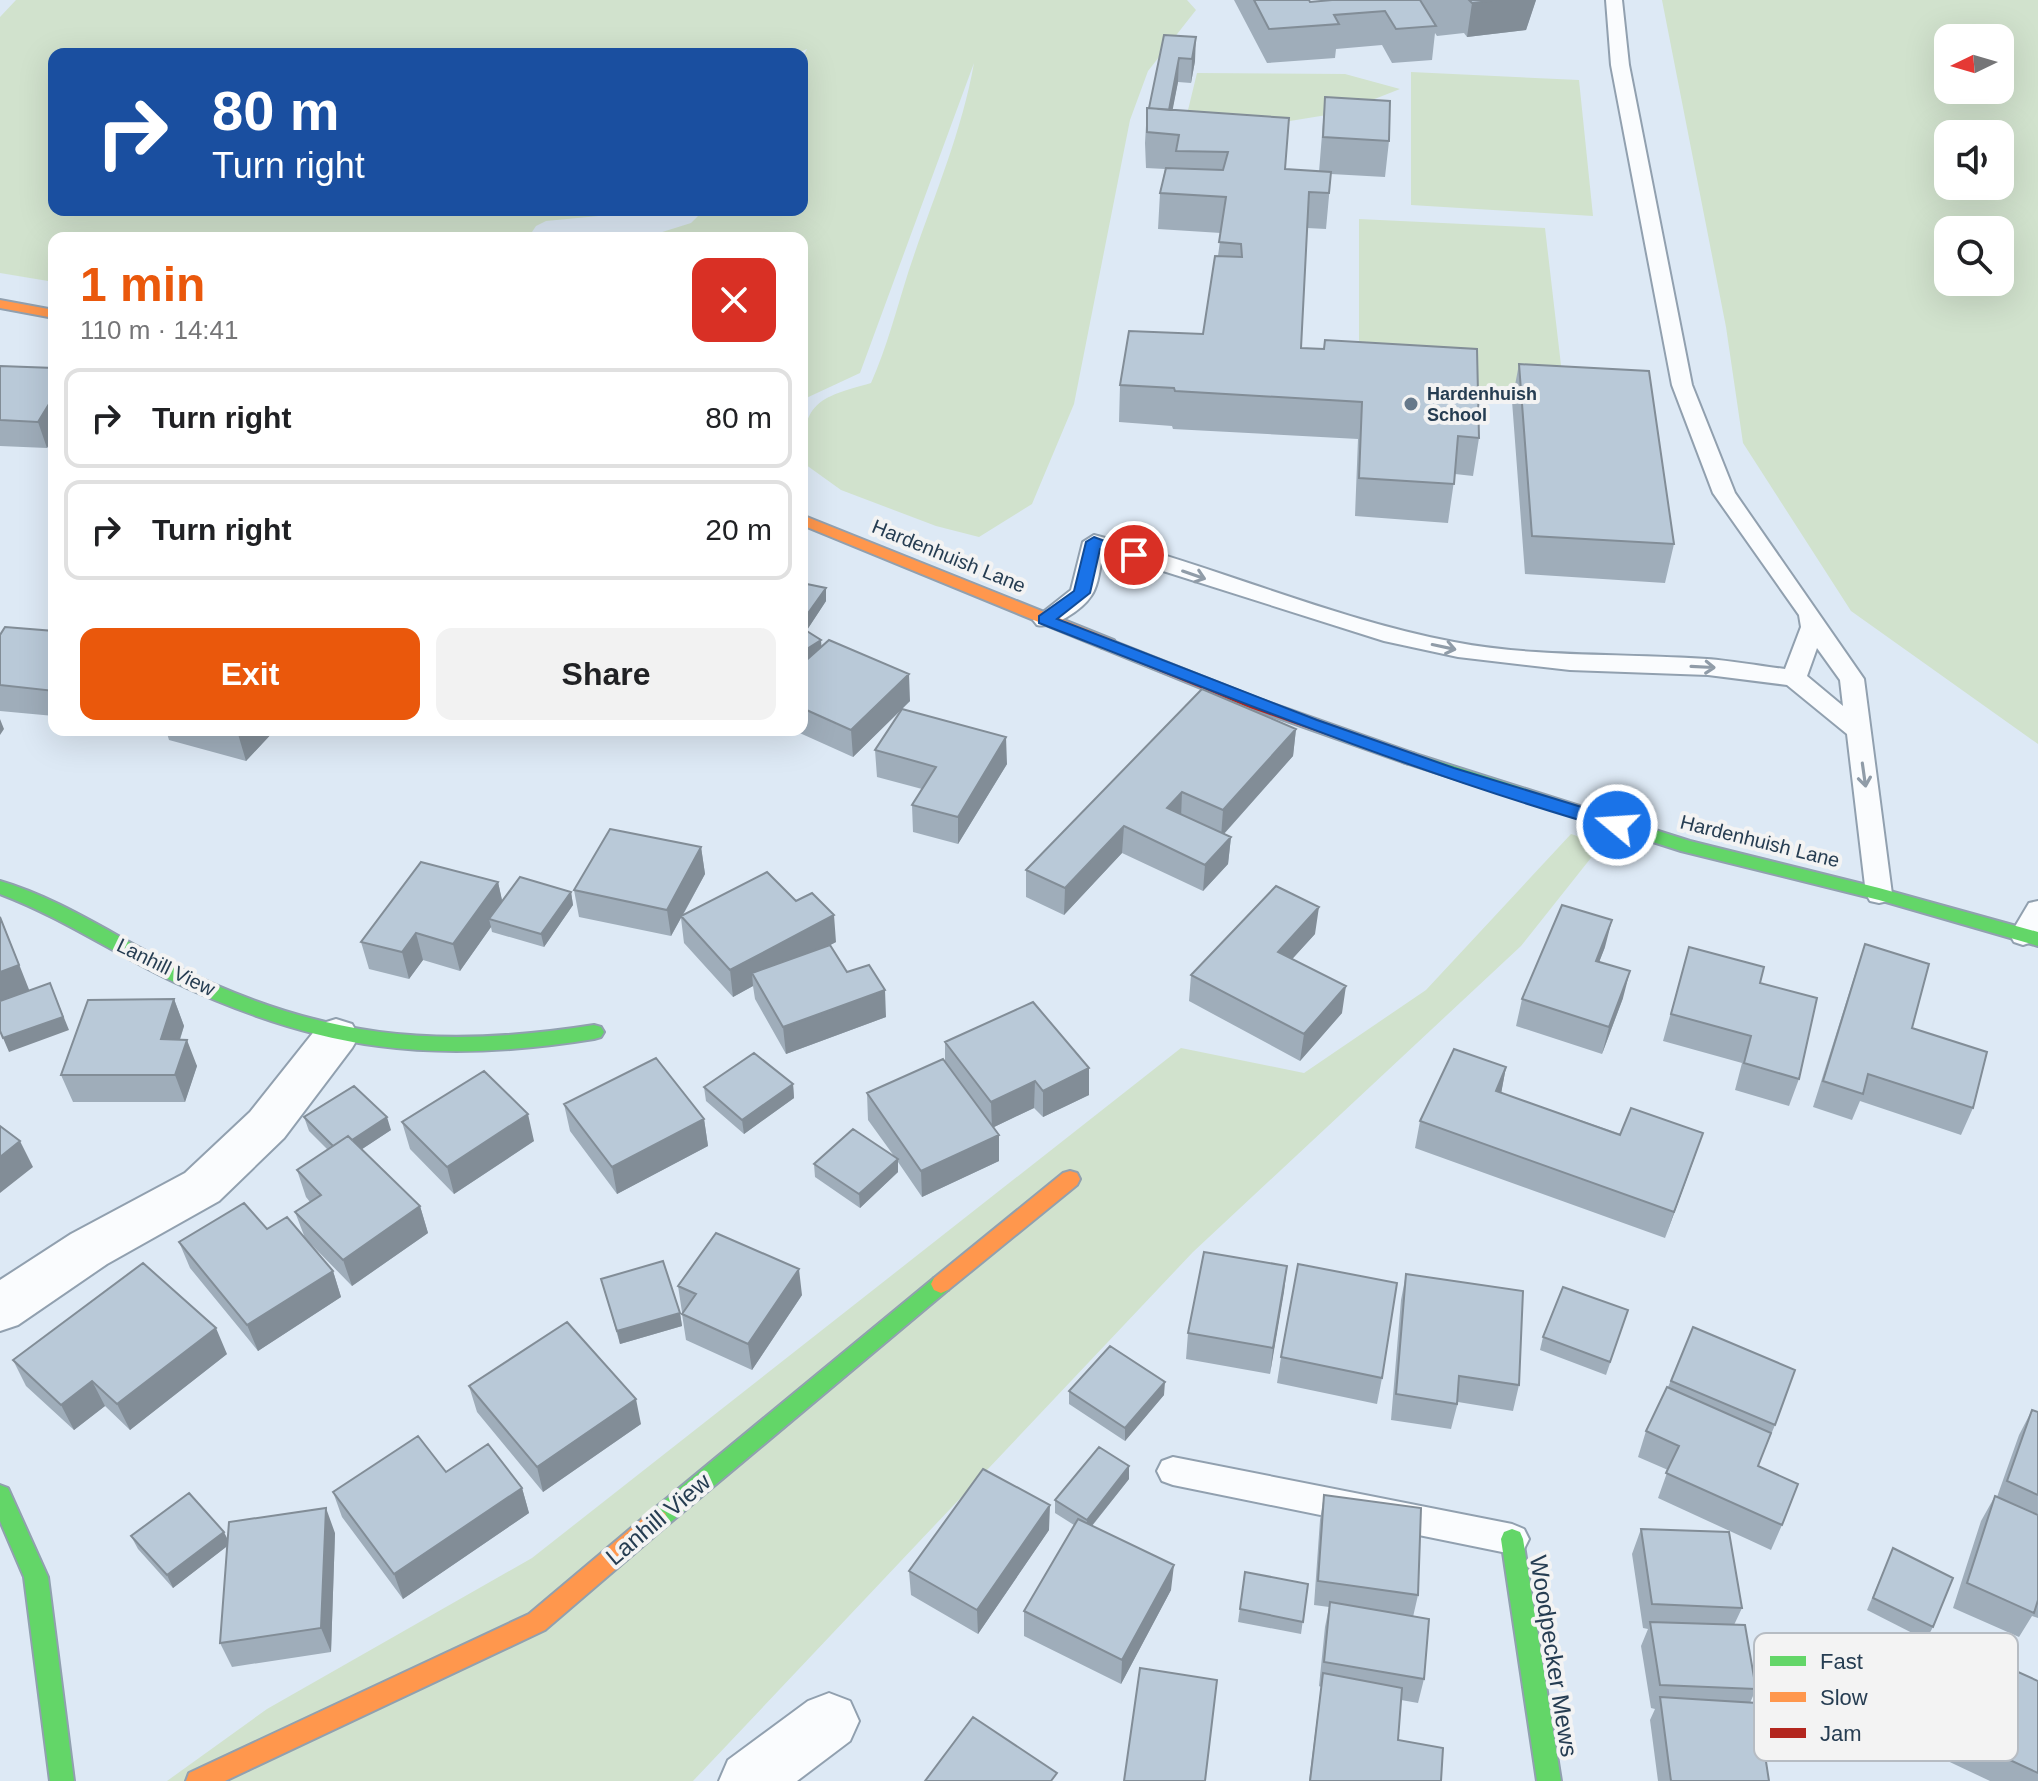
<!DOCTYPE html>
<meta charset="utf-8">
<style>
:root{--surface:#fff;--page:#f2f2f2;--text:#202124;--muted:#757577;--line:#e0e0e0;--accent:#ea580c}
body{margin:0;font-family:Arial,sans-serif;background:var(--page);color:var(--text);height:100vh;display:flex;flex-direction:column;font-size:30px;white-space:nowrap}
*{box-sizing:border-box;margin:0}
p{font-size:26px;color:var(--muted)}
.icon{flex:none;width:44px;height:44px;fill:none;stroke:currentColor;stroke-width:2;stroke-linecap:round;stroke-linejoin:round}
.map{position:relative;flex:1;overflow:hidden}
.side{position:absolute;left:48px;top:232px;width:760px;height:504px;display:flex;flex-direction:column;background:var(--surface);border-radius:16px;box-shadow:0 8px 32px #0002}
.side>*{flex:none}
.banner{position:absolute;left:48px;top:48px;width:760px;height:168px;border-radius:16px;box-shadow:0 8px 32px #0002;background:#1a4fa0;color:#fff;overflow:hidden}
.needle{width:52px;rotate:265deg}
.fabs{position:absolute;left:1934px;top:24px;display:grid;gap:16px}
.fabs a{display:grid;place-items:center;width:80px;height:80px;border-radius:16px;background:var(--surface);box-shadow:0 8px 32px #0002;font-size:40px}
.pin{position:absolute;display:grid;place-items:center;width:68px;height:68px;color:#fff;margin:-34px;border:4px solid #fff;border-radius:50%;box-shadow:0 2px 8px #0007}
.me{position:absolute;width:88px;margin:-44px;rotate:288deg;stroke-linejoin:round;filter:drop-shadow(0 0 6px #0008)}
.turn{display:flex;align-items:center;gap:28px;height:168px;padding:0 32px;font-size:36px}
.turn .icon{width:104px;height:104px;stroke-width:2.5}
.turn b{display:block;font-size:56px;line-height:68px}
.round{display:grid;place-items:center;flex:none;width:84px;height:84px;border-radius:16px;background:var(--page)}
.overview{display:flex;align-items:center;justify-content:space-between;height:136px;padding:0 32px}
h1{font-size:48px;font-weight:600;line-height:60px;color:var(--accent)}
.button{display:flex;gap:16px;margin-top:auto;padding:16px 32px}
.button a{flex:1;height:92px;border-radius:16px;background:var(--accent);color:#fff;font-size:32px;font-weight:600;line-height:92px;text-align:center}
.button a+a{background:var(--page);color:var(--text)}
ul{padding:0;list-style:none}
li{display:flex;align-items:center;gap:24px;height:100px;margin:0 16px 12px;padding:0 16px;border:4px solid var(--line);border-radius:16px}
li div{flex:1}
li b{display:block;font-size:30px}
li em{font-style:normal}
.map>svg:first-child{display:block}
.green{fill:#d1e2cd;fill-rule:evenodd}
.lines{fill:none;stroke-linecap:round;stroke-linejoin:round}
.lane-casing{stroke:#91a0af;stroke-width:4}
.street-casing{stroke:#91a0af;stroke-width:4}
.fast-casing{stroke:#91a0af;stroke-width:4}
.slow-casing{stroke:#91a0af;stroke-width:4}
.jam-casing{stroke:#91a0af;stroke-width:4}
.lane{fill:#fafcfe;fill-rule:evenodd}
.street{fill:#fafcfe;fill-rule:evenodd}
.fast{fill:#63d668;fill-rule:evenodd}
.slow{fill:#ff974d;fill-rule:evenodd}
.jam{fill:#b3261e;fill-rule:evenodd}
.wall{fill:#9fadba}
.shaded-wall{fill:#828d97}
.building{fill:#b9c9d8;stroke:#828d97;stroke-width:2}
.oneway{stroke:#909ca8}
.route{fill:#1a73e8;stroke:#114b97;stroke-width:2}
.poi-dot{fill:#66798b;stroke:#f3f3f3;stroke-width:3}
.labels{text-anchor:middle;dominant-baseline:central;stroke-width:8;stroke-linejoin:round;paint-order:stroke}
.far-poi-label{font-size:18px;font-weight:bold;fill:#263d52;stroke:#f3f3f3;text-anchor:start}
.street-label{font-size:20px;fill:#263d52;stroke:#f3f3f3}
.near-street-label{font-size:24px;fill:#263d52;stroke:#f3f3f3}
.key{fill:#f3f3f3;stroke:#b6bcc3;stroke-width:2}
.key-label{font-size:22px;fill:#263d52}
</style>
<div class="map">
<svg width="2038" height="1781" viewBox="0 0 2038 1781">
<rect width="100%" height="100%" fill="#dde9f5"/>
<path class="green" d="M16,0h1171l9,10 -48,61 -18,49 -56,284 -42,100 -53,33 -43,-11 -95,-36 -39,-28c1,-60 15,-64 69,-79 16,-36 25,-72 37,-110 23,-70 53,-137 66,-210l-114,310 -58,27v-162h-159l48,-15 13,-13h98v-152l5,-9 -11,5h-742v156h608l-116,11 -10,5 -8,12h-474v44l-54,-9v-256z
M1662,0h376v744l-187,-133 -108,-168 -17,-116zM2000,38v52h-52v-52zM1948,134h52v52h-52zM2000,230v52h-52v-52z
M1411,72l168,8 14,136 -182,-11z
M1197,73l148,1 55,15 -61,24 -158,26z
M1359,219l186,9 19,163 -205,-12z
M1571,834l31,10 -81,102 -328,306 -500,529h-526l100,-72 265,-151 649,-510 123,25 122,-83z"/>
<g class="lines">
<defs>
<path id="lane" d="M1606,0h16l7,65 63,320 43,108 129,186 28,215 -4,7 -9,2 -9,-2 -4,-7 -19,-160 -60,-49 -79,-10 -138,-5 -112,-13 -74,-16 -281,-89c-3,13 -4,33 -12,44 -9,14 -38,33 -54,29l-4,-5 38,-30 12,-48 11,-7c121,31 236,83 360,107 83,16 169,11 253,17 26,2 53,7 78,10l16,-42 -2,-12 -86,-122 -41,-108 -61,-320zM1817,648l23,32 3,26 -36,-30z
M2038,901v31l-6,10 -9,3 -9,-3 -4,-7 19,-32z
M1173,1457l339,67 12,5 5,10 -5,10 -12,5 -339,-69 -11,-4 -5,-10 5,-10z"/>
<path id="street" d="M336,1019l16,5 7,12 -7,12 -68,90 -65,63 -112,63 -89,61 -18,6v-51l71,-46 114,-61 65,-61 70,-88z
M829,1693l21,8 9,20 -9,20 -53,40h-78l9,-21 80,-59z"/>
<path id="fast" d="M1409,752l281,89 189,47 159,44v14l-159,-46 -198,-49 -278,-89 -3,-4 3,-4z
M0,881c62,18 117,57 175,85 144,72 261,84 419,59l7,2 3,5 -3,5 -7,2c-160,26 -273,12 -420,-57 -59,-28 -113,-65 -174,-88z
M941,1275l7,3 3,6 -3,6 -283,237 -8,3 -8,-3 -3,-7 3,-7 285,-235z
M0,1485l8,3 40,89 26,204h-24l-26,-204 -24,-56z
M1512,1529l8,3 3,7 38,242h-24l-36,-242 3,-7z"/>
<path id="slow" d="M0,300l54,10v8l-54,-10z
M802,515l312,125 2,4 -2,4h-12l-300,-123z
M1070,1171l7,2 3,6 -3,6 -129,105 -7,3 -7,-3 -3,-6 3,-6 129,-105z
M657,1510l8,3 3,7 -3,7 -120,103 -320,151h-39l3,-8 340,-159 120,-101z"/>
<path id="jam" d="M1108,639l154,61 153,54 3,4 -9,6 -6,-2 -153,-54 -148,-60 -2,-4z"/>
</defs>
<use href="#lane" class="lane-casing"/>
<use href="#street" class="street-casing"/>
<use href="#fast" class="fast-casing"/>
<use href="#slow" class="slow-casing"/>
<use href="#jam" class="jam-casing"/>
<use href="#lane" class="lane"/>
<use href="#street" class="street"/>
<use href="#fast" class="fast"/>
<use href="#slow" class="slow"/>
<use href="#jam" class="jam"/>
</g>
<path class="wall" d="M1234,0h75l1,2 22,-2h204l-10,30 -59,7 -3,-4 -27,3 -2,-3 -3,27 -40,3 -10,-18 -46,4 -1,9 -68,5z
M1164,35l31,26 -4,22 -13,-1 -6,28 113,59 34,3 6,-75 64,44 -4,36 -54,-3 -5,55 -19,-1 -6,120 178,90 -6,38 -18,-2 -7,49 -93,-7 3,-77 -185,-10 -1,-3 -53,-4 1,-37 83,-51 15,-78 3,-23 -63,-4 2,-36 5,-24 -19,-1 -1,-25 2,-35h2z
M1519,364l155,180 -9,39 -140,-9 -13,-173z
M0,366l54,2v68l-7,12 -47,-2z
M802,583l24,18 -19,29 -4,-1 18,18 89,54 -8,8 105,55 -49,80 -45,-12 -1,-27 10,-16 -45,-12 -2,-27 26,-40 -48,47 -60,-27h9z
M54,631v85l-54,-5v-76z
M1296,729l-3,27 -69,78 7,3 -3,27 -25,27 -81,-38 -58,62 -38,-18v-27z
M129,730h25l-4,5z
M166,730h109l-29,31 -77,-21z
M701,847l4,27 -22,41 153,27 -6,3 17,27 39,45 -100,37 -31,-55 -2,-13 -20,11 -49,-54 -3,-25 -10,18 -92,-19 -5,-27z
M498,882l4,19 69,-9 2,13 -29,42 -52,-15 -1,-5 -31,44 -37,-11 -14,19 -40,-10 -8,-27z
M1315,934l-23,25 50,54 -42,48 -111,-60 2,-26z
M1865,944l47,84 61,80 -12,27 -101,-34 -8,19 -39,-13 43,-136z
M1605,947l-6,15 24,36 -21,56 -86,-28 6,-27z
M1689,947l71,36 39,96 -10,27 -54,-16 7,-27 -79,-22z
M174,999l10,27 -4,14 17,26 -12,36h-112l-12,-27z
M945,1042l144,26v27l-46,22 -9,-9 -40,19 5,8v26l-77,36 -24,-35v10l-38,36 -45,-31 -1,-13 80,-8 -26,-36 -1,-27 78,-31z
M1506,1067l-5,26 193,66 -29,79 -250,-90 5,-27z
M793,1084l1,14 -50,36 -38,-33 -2,-14z
M564,1104l140,15 4,27 -91,48 -47,-63z
M304,1117l87,13 -29,19 58,57 8,27 -76,53 -46,-47 27,32 8,26 -83,54 -68,-83 -11,-26 88,-13 38,9 -10,-26 15,-10 -4,-5 -9,-27 31,-20 -19,-19z
M402,1122l132,19 -80,53 -44,-45z
M1287,1266l-17,108 -84,-15 2,-26z
M1406,1274l113,111 -6,26 -55,-9 -7,27 -60,-9 10,-120z
M601,1279l79,34 2,13 -62,18z
M678,1286l124,9 -50,75 -66,-30 -4,-26 1,-2h-1z
M1628,1310l-22,65 -66,-25 3,-13z
M1693,1327l82,98 -17,41 24,59 -11,25 -113,-52 10,-28 -30,-13 8,-26 22,-44z
M227,1354l-97,76 -25,-24 -31,24 -48,-44 -13,-26z
M1281,1357l101,21 -5,26 -100,-21z
M469,1386l172,38 -98,68 -66,-80z
M1069,1391l95,4 -39,46 -56,-37z
M2032,1410l6,2v206l-6,-2 -13,21 -66,-29 28,-87 14,-25 2,1 22,-62z
M446,1472l76,16 7,25 -126,86 -61,-82 -9,-25z
M1129,1479l-37,47 79,64 -50,94 -97,-48v-25l50,-86 -19,-12v-13z
M1324,1495l94,100 -5,22 11,62 -6,24 -17,-3 -3,40 43,41h-132l12,-94 -2,-1 6,-59 4,-20 -15,-2 6,-85z
M1641,1529l101,79 -8,17 22,64 -6,14 19,78h-111l-8,-61 5,-11 -4,-1 -10,-62 7,-17 -5,-1 -11,-74z
M1049,1530l-71,104 -67,-39 -2,-24z
M335,1533l-4,119 -99,15 -12,-24 7,-97 -54,42 -35,-39 -7,-13 97,4z
M1893,1548l40,79 -7,13 -59,-30z
M1245,1572l63,12 -7,50 -63,-12z
M1958,1645l80,36v100h-48l-70,-33 24,-79z"/>
<path class="shaded-wall" d="M1499,0h37l-10,30 -59,7 5,-34z
M1196,37l-1,24 -4,22 1,-24z
M1179,58l-1,24 -10,52 1,-24z
M49,404l5,16v16l-7,12 -9,-26z
M826,588v13l-19,29 -1,-14z
M821,640l2,26 -21,14v-28z
M909,674l1,27 -57,56 -2,-27z
M0,719l4,10 -4,6z
M1296,729l-3,27 -72,81 2,-27z
M242,730h33l-29,31 -8,-27z
M1006,737l1,27 -49,80v-27z
M1182,792l-1,27 -14,-11z
M1124,826l-2,27 -58,62 1,-27z
M1231,837l-3,27 -25,27 2,-26z
M701,847l4,27 -34,62 -4,-26z
M498,882l6,27 -15,10 2,8 -31,44 -7,-27z
M571,892l2,13 -29,42 -3,-13z
M1319,907l-4,27 -40,44 3,-26z
M834,915l2,27 -78,42 -6,-11 1,13 -20,11 -3,-27z
M0,916l30,76 -30,11z
M1612,920l-7,27 -16,41 7,-27z
M416,933l7,27 -14,19 -7,-27z
M1630,971l-7,27 -21,56 7,-27z
M50,983l19,47 -60,22 -6,-14z
M1346,986l-4,27 -42,48 4,-27z
M885,990l1,27 -100,37 -3,-27z
M174,999l10,27 -13,40 -10,-27z
M187,1040l10,26 -12,36 -10,-27z
M1506,1067l-5,27 -5,-3z
M1089,1068v27l-46,22v-26z
M1035,1081l-1,27 -42,20 -1,-26z
M793,1084l1,14 -50,36 -2,-14z
M528,1114l6,27 -80,53 -7,-27z
M387,1117l4,13 -50,33 -4,-14z
M704,1119l4,27 -91,48 -5,-27z
M1703,1133l-9,26 -29,79 9,-26z
M999,1135v26l-77,36 -1,-26z
M20,1141l13,26 -33,26v-36z
M898,1159v13l-38,36 -1,-14z
M420,1206l8,27 -76,53 -9,-26z
M1287,1266l-3,26 -14,82 3,-26z
M799,1269l3,26 -50,75 -4,-26z
M333,1271l8,26 -83,54 -11,-26z
M680,1313l2,13 -62,18 -3,-13z
M216,1328l11,26 -97,76 -13,-26z
M92,1381l13,25 -31,24 -13,-25z
M1165,1382l-1,13 -39,46v-13z
M636,1399l5,25 -98,68 -6,-25z
M1129,1466v13l-43,54 1,-13z
M522,1488l7,25 -126,86 -9,-25z
M1050,1505l-1,25 -71,104 -1,-24z
M326,1508l9,25 -4,119 -10,-24z
M224,1532l6,12 -57,44 -6,-13z
M1174,1565l-3,25 -50,94 1,-24z"/>
<path class="building" d="M1254,0h55l1,2 22,-2h88l16,26 -40,3 -11,-18 -51,4 5,9 -70,5z
M1469,0h30l-27,3z
M1164,35l32,2 -4,22 -13,-1 -10,52 -20,-2z
M1325,97l65,4 -1,40 -66,-4z
M1147,108l142,10 -4,51 46,3 -2,21 -20,-1 -8,156 23,1 1,-9 152,9 2,89 -21,-2 -4,48 -95,-6 3,-76 -187,-11 -1,-3 -54,-3 9,-54 74,3 12,-78 27,1 -1,-13 -22,-2 7,-45 -66,-4 6,-25 57,2 5,-18 -52,-1 3,-16 -32,-3z
M1519,364l130,7 25,173 -142,-8z
M0,366l54,2v36h-5l-11,18 -38,-2z
M802,583l24,5 -20,28 -4,-1z
M5,627l49,4v60l-54,-6v-50z
M802,628l19,12 -19,12z
M829,640l80,34 -58,56 -49,-22v-44z
M1202,689l94,40 -73,81 -41,-18 -15,16 64,29 -26,28 -81,-39 -59,62 -39,-18z
M902,709l104,28 -48,80 -46,-12 24,-38 -61,-17z
M222,730h20l-4,4z
M610,829l91,18 -34,63 -93,-20z
M421,862l77,20 -45,62 -37,-11 -14,19 -41,-10z
M767,872l29,29 16,-8 22,22 -104,55 -49,-54z
M520,877l51,15 -30,42 -52,-15z
M1276,886l43,21 -41,45 68,34 -42,48 -113,-59z
M1562,905l50,15 -16,41 34,10 -21,56 -87,-28z
M0,917l19,48 -19,7z
M1865,944l64,20 -17,64 75,24 -14,56 -105,-34 -5,20 -40,-13z
M830,945l17,27 22,-7 16,25 -102,37 -31,-54z
M1689,947l75,20 -4,16 57,15 -18,81 -55,-16 7,-27 -80,-22z
M50,983l13,34 -60,21 -3,-7v-30z
M174,999l-13,40 26,1 -12,35h-114l27,-75z
M1033,1002l56,66 -46,23 -8,-10 -44,21 -46,-60z
M1454,1049l52,18 -10,24 124,44 11,-27 72,25 -29,79 -254,-91z
M754,1053l39,31 -51,36 -38,-33z
M656,1058l48,61 -92,48 -48,-63z
M943,1059l56,76 -78,36 -54,-78z
M484,1071l44,43 -81,53 -45,-45z
M354,1086l33,31 -35,23 -4,-4 -15,10 -29,-29z
M0,1126l20,15 -20,16z
M853,1129l45,30 -39,35 -45,-30z
M348,1136l72,70 -77,54 -48,-48 26,-17 -24,-25z
M244,1203l23,26 20,-12 46,54 -86,54 -68,-83z
M716,1233l83,36 -51,75 -66,-30 14,-20 -18,-8z
M1204,1252l83,14 -14,82 -85,-15z
M663,1261l17,52 -63,18 -16,-52z
M143,1263l73,65 -99,76 -25,-23 -31,24 -48,-45z
M1298,1264l99,19 -15,95 -101,-21z
M1406,1274l117,17 -4,94 -60,-9 -2,28 -61,-10z
M1563,1287l65,23 -18,52 -67,-25z
M567,1322l69,77 -99,68 -68,-81z
M1693,1327l102,43 -20,55 -104,-44z
M1110,1346l55,36 -40,46 -56,-37z
M1667,1387l104,46 -13,33 40,18 -16,41 -116,-52 13,-27 -33,-15z
M2032,1410l6,2v83l-31,-14z
M418,1436l28,36 42,-28 34,44 -128,86 -61,-82z
M1099,1447l30,19 -42,54 -32,-20z
M983,1469l67,36 -73,105 -68,-39z
M189,1493l35,39 -57,43 -36,-39z
M1324,1495l97,13 -3,87 -100,-14z
M1995,1496l43,19v85l-4,13 -67,-30z
M326,1508l-5,120 -101,15 9,-121z
M1078,1519l96,46 -52,95 -98,-49z
M1641,1529l88,3 13,76 -90,-4z
M1893,1548l60,30 -20,49 -60,-29z
M1245,1572l63,12 -5,38 -63,-13z
M1330,1602l99,17 -5,60 -100,-17z
M1650,1622l95,3 11,64 -96,-4z
M1958,1645l80,36v92l-104,-48z
M1140,1668l77,12 -12,101h-81z
M1323,1673l79,15 -4,52 45,8 -2,33h-131z
M1660,1697l97,6 12,78h-98z
M973,1717l84,56 -6,8h-126z"/>
<defs><path id="oneway-shaft" d="M-6 0H5M1.5-3L5.5 0L1.5 3" fill="none" stroke-width="1.6" stroke-linecap="round" stroke-linejoin="round" transform="scale(2)"/></defs>
<g class="oneway">
<use href="#oneway-shaft" transform="translate(1194 575) rotate(19)"/>
<use href="#oneway-shaft" transform="translate(1444 647) rotate(12)"/>
<use href="#oneway-shaft" transform="translate(1703 667) rotate(3)"/>
<use href="#oneway-shaft" transform="translate(1864 775) rotate(82)"/>
</g>
<path class="route" d="M1094,537l48,18 -8,5 -34,-11 -10,44 -33,26 260,101 137,48 170,52 2,5 -9,6c-197,-56 -387,-133 -578,-208v-7l35,-25 12,-49z"/>
<circle class="poi-dot" cx="1411" cy="404" r="8"/>
<g class="labels">
<g class="far-poi-label">
<text x="1427" y="394">Hardenhuish<tspan x="1427" dy="21">School</tspan></text>
</g>
<g class="street-label">
<text transform="translate(949 556) rotate(22)">Hardenhuish Lane</text>
<text transform="translate(1760 841) rotate(14)">Hardenhuish Lane</text>
<text transform="translate(166 967) rotate(26)">Lanhill View</text>
</g>
<g class="near-street-label">
<text transform="translate(658 1519) rotate(-40)">Lanhill View</text>
<text transform="translate(1554 1656) rotate(81)">Woodpecker Mews</text>
</g>
</g>
<rect x="1754" y="1633" width="264" height="128" rx="12" class="key"/>
<rect x="1770" y="1656" width="36" height="10" fill="#63d668"/>
<rect x="1770" y="1692" width="36" height="10" fill="#ff974d"/>
<rect x="1770" y="1728" width="36" height="10" fill="#b3261e"/>
<g class="key-label">
<text x="1820" y="1669">Fast</text>
<text x="1820" y="1705">Slow</text>
<text x="1820" y="1741">Jam</text>
</g>
</svg>
<div class="fabs">
<a><svg class="needle" viewBox="-14 -14 28 28"><path d="M0-13l5 13h-10z" fill="#e53935"/><path d="M0 13l5-13h-10z" fill="#757577"/></svg></a>
<a><svg class="icon" aria-label="sound" viewBox="0 0 24 24"><path d="M4 9h4l5-4v14l-5-4H4zM17 9q2 3 0 6"/></svg></a>
<a><svg class="icon" aria-label="search" viewBox="0 0 24 24"><circle cx="10" cy="10" r="6"/><path d="M15 15l6 6"/></svg></a>
</div>
<div class="pin" style="left:1134px;top:555px;background:#d93025"><svg class="icon" aria-label="arrive" viewBox="0 0 24 24"><path d="M6 21V4h12l-3 4 3 4H6"/></svg></div>
<svg class="me" style="left:1617px;top:825px" viewBox="-20 -20 40 40"><circle r="17" fill="#1a73e8" stroke="#fff" stroke-width="3"/><path d="M0-11L8 9 0 5-8 9z" fill="#fff"/></svg>
<div class="banner">
<div class="turn"><svg class="icon" aria-label="right" viewBox="0 0 24 24"><path d="M7 20v-9h11M14 6l5 5-5 5"/></svg><div><b>80 m</b>Turn right</div></div>
</div>
<section class="side">
<div class="overview"><div><h1>1 min</h1><p>110 m · 14:41</p></div><a class="round" style="background:#d93025;color:#fff"><svg class="icon" aria-label="close" viewBox="0 0 24 24"><path d="M6 6l12 12M18 6L6 18"/></svg></a></div>
<ul>
<li><svg class="icon" aria-label="right" viewBox="0 0 24 24"><path d="M7 20v-9h11M14 6l5 5-5 5"/></svg><div><b>Turn right</b></div><em>80 m</em></li>
<li><svg class="icon" aria-label="right" viewBox="0 0 24 24"><path d="M7 20v-9h11M14 6l5 5-5 5"/></svg><div><b>Turn right</b></div><em>20 m</em></li>
</ul>
<div class="button"><a>Exit</a><a>Share</a></div>
</section>
</div>
